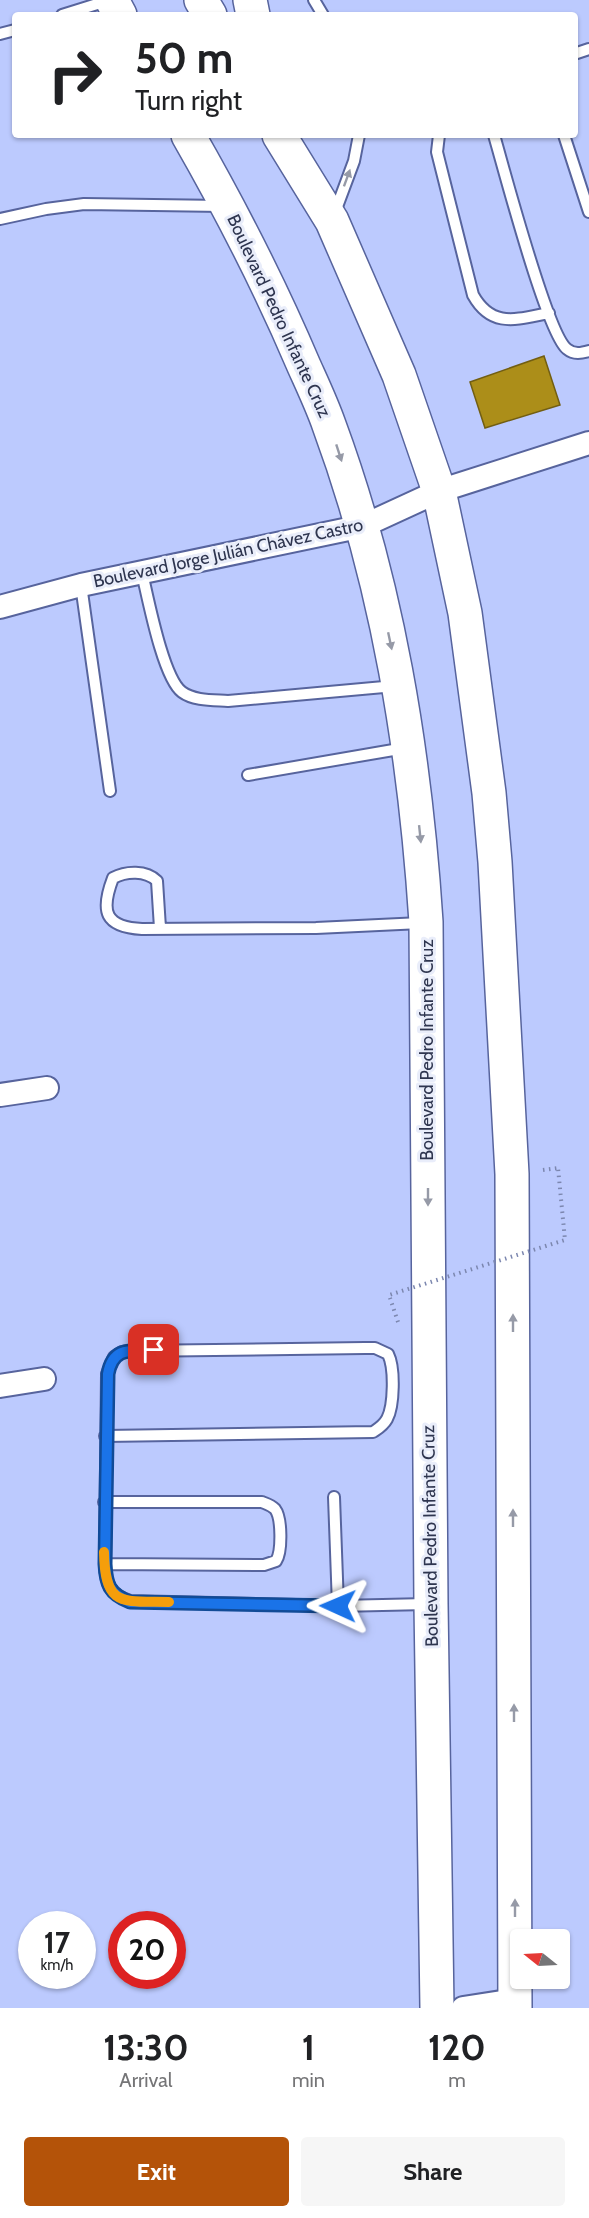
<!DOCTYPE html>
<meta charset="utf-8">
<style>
:root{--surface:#fff;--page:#f6f6f6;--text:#202124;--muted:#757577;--accent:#b45309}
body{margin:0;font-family:Cabin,sans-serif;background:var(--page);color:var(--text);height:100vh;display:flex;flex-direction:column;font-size:22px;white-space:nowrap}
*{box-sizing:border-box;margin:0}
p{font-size:20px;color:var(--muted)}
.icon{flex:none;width:33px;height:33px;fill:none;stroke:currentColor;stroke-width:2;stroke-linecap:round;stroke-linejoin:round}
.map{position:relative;height:2008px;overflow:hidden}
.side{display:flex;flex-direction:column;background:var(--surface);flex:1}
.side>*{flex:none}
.banner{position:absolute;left:12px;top:12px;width:566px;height:126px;border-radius:6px;box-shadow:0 2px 4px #0004;background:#fff;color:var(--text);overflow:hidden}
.needle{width:39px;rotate:288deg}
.controls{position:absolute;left:510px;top:1929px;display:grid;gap:12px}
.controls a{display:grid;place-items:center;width:60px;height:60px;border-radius:6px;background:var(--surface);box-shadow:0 2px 4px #0004;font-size:30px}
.speed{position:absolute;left:18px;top:1911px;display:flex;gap:12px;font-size:30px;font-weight:700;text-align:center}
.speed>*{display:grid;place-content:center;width:78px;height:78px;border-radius:50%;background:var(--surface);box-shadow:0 2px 4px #0004;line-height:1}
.speed small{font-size:15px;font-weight:400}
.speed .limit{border:9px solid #d22;background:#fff;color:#111}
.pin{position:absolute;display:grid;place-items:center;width:51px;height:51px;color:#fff;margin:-26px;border-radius:12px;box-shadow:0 3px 9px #0006}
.me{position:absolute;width:66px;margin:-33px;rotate:271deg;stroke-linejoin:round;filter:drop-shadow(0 0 4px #0008)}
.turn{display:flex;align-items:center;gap:21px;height:126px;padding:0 24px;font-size:27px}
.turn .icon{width:78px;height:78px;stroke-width:2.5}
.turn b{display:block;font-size:42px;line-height:51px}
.eta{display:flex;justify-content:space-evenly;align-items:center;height:102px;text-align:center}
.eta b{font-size:36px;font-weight:700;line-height:42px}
.action{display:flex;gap:12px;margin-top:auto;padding:12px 24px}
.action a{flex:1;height:69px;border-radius:6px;background:var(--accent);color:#fff;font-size:24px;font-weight:700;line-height:69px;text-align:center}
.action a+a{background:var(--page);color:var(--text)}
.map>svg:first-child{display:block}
.building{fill:#ac8e19;stroke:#725e12;stroke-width:1.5}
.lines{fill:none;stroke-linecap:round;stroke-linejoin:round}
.service-casing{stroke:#57649d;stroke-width:14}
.minor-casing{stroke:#57649d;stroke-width:26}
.trunk-casing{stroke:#57649d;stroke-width:36}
.path{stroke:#7c87af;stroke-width:4;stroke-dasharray:1.5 4.5;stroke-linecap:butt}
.service{stroke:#fff;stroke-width:10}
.minor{stroke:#fff;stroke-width:22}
.trunk{stroke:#fff;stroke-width:33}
.path-bridge{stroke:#7c87af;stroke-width:4;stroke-dasharray:1.5 4.5;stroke-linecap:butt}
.oneway{fill:#969aa7}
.route-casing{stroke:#114b97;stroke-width:15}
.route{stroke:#1a73e8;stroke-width:10}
.slow{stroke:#f59e0b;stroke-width:10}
.labels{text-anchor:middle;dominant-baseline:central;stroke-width:6;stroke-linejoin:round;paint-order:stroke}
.street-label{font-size:18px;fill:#2e354f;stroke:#e9edfa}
</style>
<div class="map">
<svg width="589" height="2008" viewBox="0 0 589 2008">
<rect width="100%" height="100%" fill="#bccafe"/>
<path class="building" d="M544,356l16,49 -75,23 -15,-46z"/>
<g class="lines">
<defs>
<path id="service" d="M314,0l9,15
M62,15l48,-15
M0,34l15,-4
M574,54l15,-5
M439,135l-2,17 36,143c19,34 44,24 76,18
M494,135c10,34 53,199 73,214 7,6 15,4 22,2
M564,135l25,77
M335,212l19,-51 5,-26
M0,219l46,-10 38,-5 139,2
M142,573c6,25 21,105 40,119 12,9 32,8 46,9l167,-15
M81,585l29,206
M248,775l157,-27
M160,928l-3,-47c-11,-11 -31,-10 -44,-3 -13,34 -8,49 29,51l174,-1 105,-5
M105,1436l268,-4c6,-4 10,-6 14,-13 7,-13 8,-51 1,-65l-13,-6h-10l-234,3 -9,1 -8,5 -7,17 -2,190c1,20 4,30 25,37l208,5
M334,1497l4,109 89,-2
M104,1502h158c5,2 9,3 13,7 7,9 7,43 1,52l-12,4 -159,-1"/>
<path id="minor" d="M0,607l81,-22 282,-59 76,-35 150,-48
M0,1095l47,-7
M0,1386l44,-7
M463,2008l52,-8"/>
<path id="trunk" d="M112,0l8,15
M201,0l9,15
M250,0l3,15
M188,135c43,75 82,151 116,231 9,20 18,39 25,59 59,160 86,328 97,497l5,682 6,404
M279,135l53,86 67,154 40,116 26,122 24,180 6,69 17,312 3,834"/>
</defs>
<use href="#service" class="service-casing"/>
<use href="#minor" class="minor-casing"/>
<use href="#trunk" class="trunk-casing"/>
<path class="path" d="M543,1170l15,-2"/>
<use href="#service" class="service"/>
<use href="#minor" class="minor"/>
<use href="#trunk" class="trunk"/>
<path class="path-bridge" d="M398,1322l-9,-27 176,-55 -7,-72"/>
</g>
<defs><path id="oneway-solid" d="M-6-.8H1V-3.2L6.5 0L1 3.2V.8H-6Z" transform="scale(1.5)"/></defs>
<g class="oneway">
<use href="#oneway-solid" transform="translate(347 178) rotate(-70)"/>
<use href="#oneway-solid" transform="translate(339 453) rotate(72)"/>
<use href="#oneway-solid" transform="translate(390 641) rotate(78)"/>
<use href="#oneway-solid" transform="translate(420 834) rotate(84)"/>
<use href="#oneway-solid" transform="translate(428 1197) rotate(90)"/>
<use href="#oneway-solid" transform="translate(513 1323) rotate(-90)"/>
<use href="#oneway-solid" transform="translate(513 1518) rotate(-90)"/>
<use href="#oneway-solid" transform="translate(514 1713) rotate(-90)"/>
<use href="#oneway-solid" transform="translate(515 1908) rotate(-90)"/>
</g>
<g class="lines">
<defs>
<path id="route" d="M154,1350c-23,1 -41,-4 -46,24l-3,190c1,20 4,30 25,38l208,4"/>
</defs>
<use href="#route" class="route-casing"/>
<use href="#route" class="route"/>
<path class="slow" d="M104,1552c1,56 18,49 65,50"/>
</g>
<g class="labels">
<g class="street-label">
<text transform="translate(279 316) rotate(65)">Boulevard Pedro Infante Cruz</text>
<text transform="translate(228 553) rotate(-12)">Boulevard Jorge Julián Chávez Castro</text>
<text transform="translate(427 1050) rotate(-90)">Boulevard Pedro Infante Cruz</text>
<text transform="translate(430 1536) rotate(-91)">Boulevard Pedro Infante Cruz</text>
</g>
</g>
</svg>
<div class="controls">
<a><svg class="needle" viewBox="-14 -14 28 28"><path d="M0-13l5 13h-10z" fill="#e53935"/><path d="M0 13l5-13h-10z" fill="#757577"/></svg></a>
</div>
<div class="speed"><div>17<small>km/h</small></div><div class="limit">20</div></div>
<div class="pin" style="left:154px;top:1350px;background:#d93025"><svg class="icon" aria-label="arrive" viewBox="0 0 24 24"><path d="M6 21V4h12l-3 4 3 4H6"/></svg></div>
<svg class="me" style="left:338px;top:1606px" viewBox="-20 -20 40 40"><path d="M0-17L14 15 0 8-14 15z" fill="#1a73e8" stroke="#fff" stroke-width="4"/></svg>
<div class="banner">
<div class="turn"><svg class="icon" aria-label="right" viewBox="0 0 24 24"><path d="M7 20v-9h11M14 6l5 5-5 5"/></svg><div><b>50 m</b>Turn right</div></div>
</div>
</div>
<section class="side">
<div class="eta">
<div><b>13:30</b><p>Arrival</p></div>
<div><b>1</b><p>min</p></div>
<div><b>120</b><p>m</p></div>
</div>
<div class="action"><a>Exit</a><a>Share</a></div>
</section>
